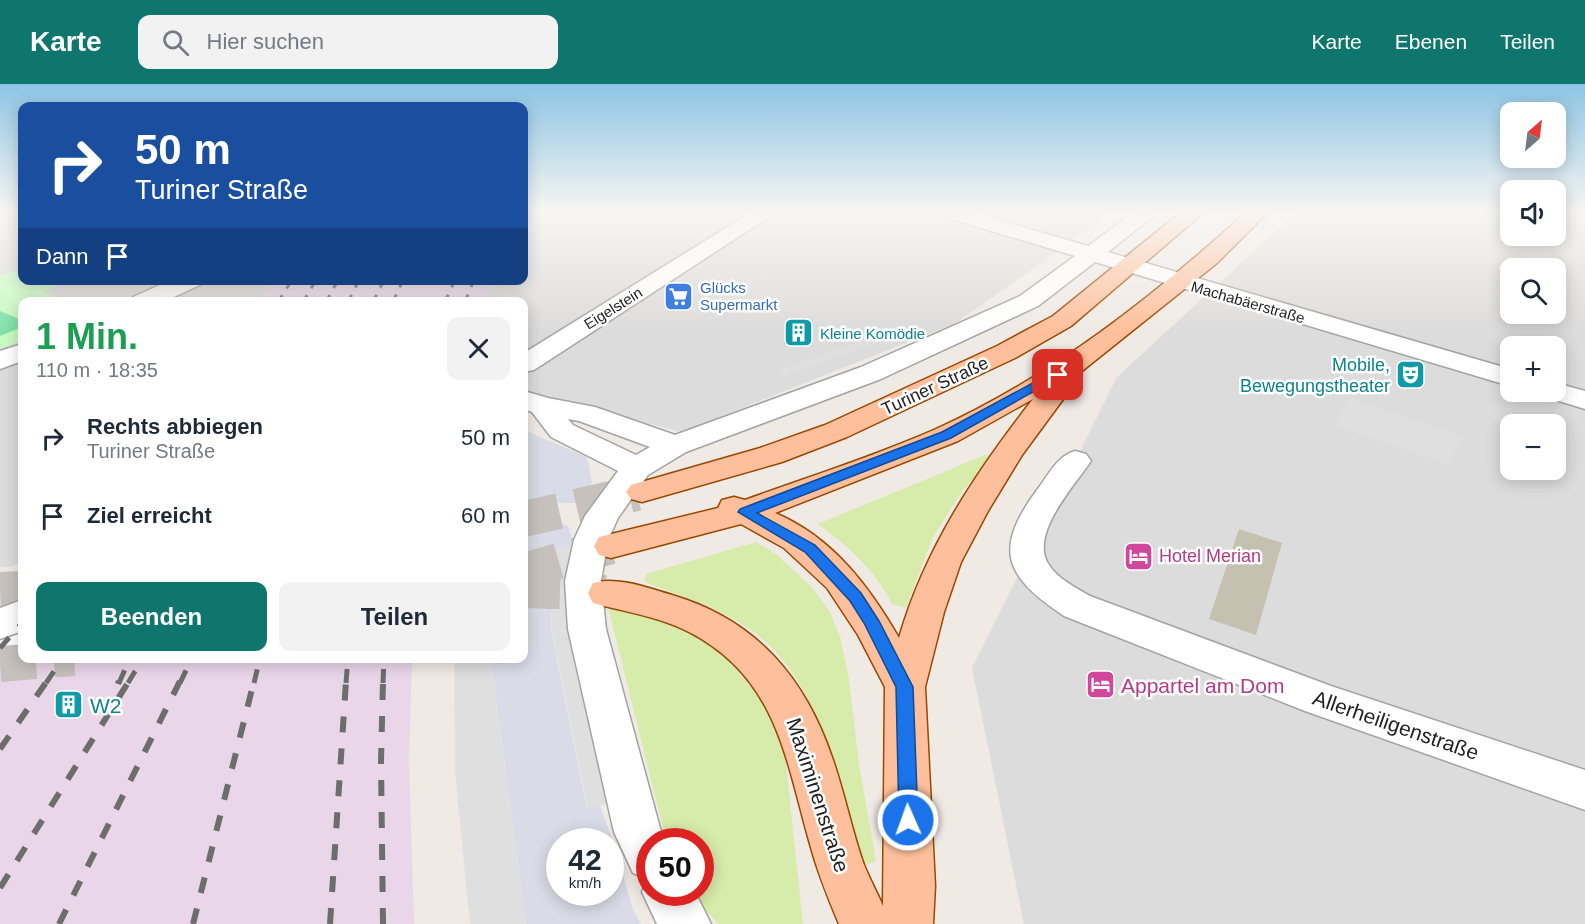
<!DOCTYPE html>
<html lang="de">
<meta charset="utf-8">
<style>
:root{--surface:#fff;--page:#f2f2f3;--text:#1f2937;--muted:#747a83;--accent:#0f766e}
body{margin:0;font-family:Arial,sans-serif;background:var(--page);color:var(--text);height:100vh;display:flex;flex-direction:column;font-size:22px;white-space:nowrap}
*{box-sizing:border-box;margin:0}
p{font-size:20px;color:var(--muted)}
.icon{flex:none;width:33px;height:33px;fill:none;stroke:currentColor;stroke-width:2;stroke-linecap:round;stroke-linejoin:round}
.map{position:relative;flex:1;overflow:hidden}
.sheet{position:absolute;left:18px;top:213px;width:510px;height:366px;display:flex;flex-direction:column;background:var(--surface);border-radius:12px;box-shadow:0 3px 15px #0003}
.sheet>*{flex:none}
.top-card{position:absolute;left:18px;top:18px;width:510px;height:183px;border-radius:12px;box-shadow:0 3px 15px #0003;background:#1a4fa0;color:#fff;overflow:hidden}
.needle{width:39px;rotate:28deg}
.tools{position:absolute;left:1500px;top:18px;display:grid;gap:12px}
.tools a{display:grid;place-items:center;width:66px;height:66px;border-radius:12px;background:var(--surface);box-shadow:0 3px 15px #0003;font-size:30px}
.speed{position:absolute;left:546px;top:744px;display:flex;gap:12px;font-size:30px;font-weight:700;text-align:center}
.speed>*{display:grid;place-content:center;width:78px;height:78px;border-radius:50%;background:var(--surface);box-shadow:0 3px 15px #0003;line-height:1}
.speed small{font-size:15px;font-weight:400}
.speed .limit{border:9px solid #d22;background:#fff;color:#111}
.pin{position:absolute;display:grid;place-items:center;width:51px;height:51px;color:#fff;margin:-26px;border-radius:12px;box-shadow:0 3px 9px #0006}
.me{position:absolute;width:66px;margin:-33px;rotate:358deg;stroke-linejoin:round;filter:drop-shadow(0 0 4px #0008)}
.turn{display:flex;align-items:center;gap:21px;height:126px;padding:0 18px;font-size:27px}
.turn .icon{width:78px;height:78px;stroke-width:2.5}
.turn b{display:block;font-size:42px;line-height:51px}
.then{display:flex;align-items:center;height:57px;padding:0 18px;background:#0003;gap:12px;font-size:22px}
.round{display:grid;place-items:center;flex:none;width:63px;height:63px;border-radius:12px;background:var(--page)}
.summary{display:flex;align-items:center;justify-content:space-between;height:102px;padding:0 18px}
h1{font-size:36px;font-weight:600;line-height:45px;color:#1e9e55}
.button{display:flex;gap:12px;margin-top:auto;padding:12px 18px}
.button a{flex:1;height:69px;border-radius:12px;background:var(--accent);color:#fff;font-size:24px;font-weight:600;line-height:69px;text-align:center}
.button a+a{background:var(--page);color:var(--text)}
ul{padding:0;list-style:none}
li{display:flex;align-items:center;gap:18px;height:78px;padding:0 18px}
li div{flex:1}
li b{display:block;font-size:22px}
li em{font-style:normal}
header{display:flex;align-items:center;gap:36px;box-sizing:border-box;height:84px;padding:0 30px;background:var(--accent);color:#fff}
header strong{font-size:28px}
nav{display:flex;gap:33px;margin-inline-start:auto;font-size:21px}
.search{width:420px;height:54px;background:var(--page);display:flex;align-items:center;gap:15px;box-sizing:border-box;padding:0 21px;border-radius:12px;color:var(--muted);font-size:22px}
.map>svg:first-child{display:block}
.residential{fill:#dddcdc;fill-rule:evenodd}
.industrial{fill:#e9d7e9}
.construction{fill:#c5c1b0}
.grass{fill:#d7ebaa}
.park{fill:#c8fbc1}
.pitch{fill:#81e1a8}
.parking{fill:#dfdfdf}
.plaza{fill:#d9dce6;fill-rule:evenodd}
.pier{fill:#fff}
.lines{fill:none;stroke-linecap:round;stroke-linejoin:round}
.major-tunnel{stroke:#c6c1bd;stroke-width:36;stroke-dasharray:36 18;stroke-linecap:butt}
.minor-casing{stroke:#a3a3a3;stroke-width:3}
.major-casing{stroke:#9a4800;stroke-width:3}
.minor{fill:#fff;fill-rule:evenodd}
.major{fill:#fec09c;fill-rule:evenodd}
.rail-far2{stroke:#6d6d6d;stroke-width:3;stroke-dasharray:8 8;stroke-linecap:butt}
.rail-far1{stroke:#6d6d6d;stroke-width:5;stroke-dasharray:14 14;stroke-linecap:butt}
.rail{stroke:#6d6d6d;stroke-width:6;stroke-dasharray:16 16;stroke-linecap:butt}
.route{fill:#1a73e8;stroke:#114b97;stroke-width:1.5}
.labels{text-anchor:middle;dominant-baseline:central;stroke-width:5;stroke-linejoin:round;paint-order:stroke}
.far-shop-label{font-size:15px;fill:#366cbe;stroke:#fff;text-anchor:start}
.far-street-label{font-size:15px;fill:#1f1f1f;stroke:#fff}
.far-culture-label{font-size:15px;fill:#0d838f;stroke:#fff;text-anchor:start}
.culture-label{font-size:18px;fill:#0d838f;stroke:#fff;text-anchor:end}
.street-label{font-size:18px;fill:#1f1f1f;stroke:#fff}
.hotel-label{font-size:18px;fill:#b23c85;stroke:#fff;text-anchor:start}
.near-hotel-label{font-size:21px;fill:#b23c85;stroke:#fff;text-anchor:start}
.near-culture-label{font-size:21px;fill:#0d838f;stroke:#fff;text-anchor:start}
.near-street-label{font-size:21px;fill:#1f1f1f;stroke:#fff}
</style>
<header>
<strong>Karte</strong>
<div class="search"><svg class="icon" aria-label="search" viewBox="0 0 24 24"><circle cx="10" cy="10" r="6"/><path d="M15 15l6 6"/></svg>Hier suchen</div>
<nav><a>Karte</a><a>Ebenen</a><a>Teilen</a></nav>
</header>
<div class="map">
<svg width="1585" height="840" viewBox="0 0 1585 840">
<rect width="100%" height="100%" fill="#f0eae5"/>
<path class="residential" d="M0,129h22v67l253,1 -15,20 -238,1v259l-11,6h-11z
M524,129h589l-159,111 -273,108 -157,-41v-89h-46l6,-21 40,-1z
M1295,129h215v23h46v-23h29v711h-561l-52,-256 145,-291zM1510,184h46v46h-46zM1510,262h46v46h-46zM1510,340h46v46h-46z"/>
<path class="industrial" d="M275,196h217v1l-9,20h-223z
M22,566v8l390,1 -3,100 5,165h-414v-263z"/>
<path class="construction" d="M1239,445l43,14 -26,92 -47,-16z"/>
<path class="grass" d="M985,371l5,1 1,4 -29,31 -29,46 -27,71 -14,-4c-15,-32 -46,-60 -74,-80z
M756,458l20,12 36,33 18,25 10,25 9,42 10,85 17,97 -11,5c-7,-28 -17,-55 -26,-83 -18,-59 -39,-122 -94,-157 -32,-21 -66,-30 -100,-44l1,-8 7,-2z
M608,523l50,12 38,15 28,21 35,42 26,57 18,170h-84l-24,-24 -4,-7 9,-1v-50l-34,-2z"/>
<path class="park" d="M22,185v11l46,1 -25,10 23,10 -44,1v38l-22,9v-74z"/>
<path class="pitch" d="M0,227l22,9v7l-22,9z"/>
<path class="parking" d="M890,247l6,5 -113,40 -6,-5z
M1350,314l114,38 -16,28 -114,-39z
M572,461l-5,61 42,197 -21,6 -38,-187 1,-47 5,-27z
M454,575h37l35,265h-56l-15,-152z"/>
<path class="plaza" d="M524,346l63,27 5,25 -7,21h-28l-33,5z
M537,434l15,1 16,7 5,15 -1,4 -16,3 -5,27 -1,47 5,28 32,158 13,-3 17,48 16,57 8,14h-115l-35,-265 33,-1v-136zM560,758h50v50h-50z"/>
<path class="pier" d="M22,508v58l-22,11v-47z"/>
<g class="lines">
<path class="major-tunnel" d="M524,435l113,-26
M524,487l87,-25
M0,506l22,-1
M524,506l82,3
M0,580l74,-6"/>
<defs>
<path id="minor" d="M750,129h25l-241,157 -10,2v-19z
M942,129h33l113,33 45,-33h24l-49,39 402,117v17l-415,-124 -57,44 -157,73 -195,73 -38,23 -30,43 -10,22 -7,41 5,48 54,199 7,14h-17v50h45l16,32h-54l-15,-32 6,-13 -15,-6 -19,-41 -46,-203 -3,-48 9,-41 11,-24 33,-45 -67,-34 -19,-25 -8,-3v-18l24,7 47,9 80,28 186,-68 159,-71 55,-40 -130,-39zM568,335l11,2 71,26 -14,8 -63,-30z
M171,196h32l-3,5 -37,17h-33l3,-5z
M22,260v17l-22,8v-18z
M1556,299l29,8v18l-39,-12 -4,-5h14z
M1075,367l11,3 5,7c-16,24 -63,74 -42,104 9,14 27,23 41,31l241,90 254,84v40l-280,-99 -241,-95c-63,-42 -70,-69 -24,-130 10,-14 18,-30 35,-35z
M22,516v31l-22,8v-31z"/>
<path id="major" d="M1180,129h23l-132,113 -56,32 -168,79 -65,25 -140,40 -11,-3 -5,-7 5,-7 129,-37 65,-23 172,-79 56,-30z
M1245,129h22l-50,50 -140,112 2,2 -4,6 -53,72 -34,56 -27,51 -17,50 -19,75 10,199 -2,38h-94c-10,-24 -20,-48 -27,-73 -26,-87 -32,-172 -123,-219 -31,-16 -64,-20 -96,-29l-5,-10 5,-10c25,-7 55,5 79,12 85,25 134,84 161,165 12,35 19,71 31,105 6,14 13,28 19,41l2,-219 -27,-52 -31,-47 -43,-40 -43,-24 -130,34 -12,-3 -5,-9 5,-9 119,-29 4,-8 12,-3 11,3c63,-23 130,-44 191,-71 115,-52 216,-131 309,-216zM1033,315c-57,73 -108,149 -134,239 -30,-52 -67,-101 -124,-125l183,-72z"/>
</defs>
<use href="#minor" class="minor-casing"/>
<use href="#major" class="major-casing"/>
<use href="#minor" class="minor"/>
<use href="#major" class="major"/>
<path class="rail-far2" d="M278,218l14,-22
M303,218l13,-22
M326,218l12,-22
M348,218l11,-22
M373,218l11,-22
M393,218l10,-22
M445,218l10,-22
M465,218l9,-22"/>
<path class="rail-far1" d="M0,564l22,-25
M46,599l17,-25
M119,599l11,-25
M128,599l15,-25
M180,599l12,-25
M254,599l6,-25
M346,599l2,-25
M383,599l1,-25"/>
<path class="rail" d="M118,600l1,-3
M0,665l47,-68
M0,804l129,-207
M59,840l121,-243
M193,840l61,-243
M330,840l16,-243
M383,840l-2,-163 2,-80"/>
</g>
<linearGradient id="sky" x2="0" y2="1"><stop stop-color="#8dc4e4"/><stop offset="0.52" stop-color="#f8f6f3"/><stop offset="1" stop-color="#f8f6f3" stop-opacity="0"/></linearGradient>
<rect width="1585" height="247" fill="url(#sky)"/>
<path class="route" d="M1053,288l10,3 -112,63 -194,75 58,32 46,48 18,28 34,66 5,133 -3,6 -7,3 -6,-3 -3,-6 -3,-133 -32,-64 -14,-22 -45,-49 -67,-40 2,-3 202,-77z"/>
<defs>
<symbol id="supermarket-square" viewBox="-11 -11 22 22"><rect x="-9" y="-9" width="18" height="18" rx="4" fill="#3f7fe0" stroke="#fff"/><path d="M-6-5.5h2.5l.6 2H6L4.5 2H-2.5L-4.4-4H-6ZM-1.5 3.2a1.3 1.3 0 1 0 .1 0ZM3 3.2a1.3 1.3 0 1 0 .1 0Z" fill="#fff"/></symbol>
<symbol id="building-square" viewBox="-11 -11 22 22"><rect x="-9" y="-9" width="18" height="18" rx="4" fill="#0f9aa8" stroke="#fff"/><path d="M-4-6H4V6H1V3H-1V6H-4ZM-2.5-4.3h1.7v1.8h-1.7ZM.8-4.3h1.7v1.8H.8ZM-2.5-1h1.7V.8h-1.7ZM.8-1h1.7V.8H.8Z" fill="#fff"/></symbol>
<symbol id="theatre-square" viewBox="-11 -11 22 22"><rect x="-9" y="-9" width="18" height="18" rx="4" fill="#0f9aa8" stroke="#fff"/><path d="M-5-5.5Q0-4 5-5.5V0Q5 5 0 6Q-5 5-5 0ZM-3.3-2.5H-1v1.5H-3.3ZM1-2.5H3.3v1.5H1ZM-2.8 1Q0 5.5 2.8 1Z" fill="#fff"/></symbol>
<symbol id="hotel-square" viewBox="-11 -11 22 22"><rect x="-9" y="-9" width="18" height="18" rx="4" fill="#d1479c" stroke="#fff"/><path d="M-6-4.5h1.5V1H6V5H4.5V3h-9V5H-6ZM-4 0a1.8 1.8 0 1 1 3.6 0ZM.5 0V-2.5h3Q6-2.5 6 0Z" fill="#fff"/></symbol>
</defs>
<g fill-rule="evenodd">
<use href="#supermarket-square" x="662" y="196" width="33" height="33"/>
<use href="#building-square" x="782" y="232" width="33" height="33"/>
<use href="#theatre-square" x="1394" y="274" width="33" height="33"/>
<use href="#hotel-square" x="1122" y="456" width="33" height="33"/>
<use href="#hotel-square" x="1084" y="584" width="33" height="33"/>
<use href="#building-square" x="52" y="604" width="33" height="33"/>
</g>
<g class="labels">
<g class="far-shop-label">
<text x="700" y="203">Glücks<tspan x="700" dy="17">Supermarkt</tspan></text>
</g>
<g class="far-street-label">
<text transform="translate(1248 218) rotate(16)">Machabäerstraße</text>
<text transform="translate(613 224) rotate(-32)">Eigelstein</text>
</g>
<g class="far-culture-label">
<text x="820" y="249">Kleine Komödie</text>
</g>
<g class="culture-label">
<text x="1390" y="281">Mobile,<tspan x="1390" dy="21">Bewegungstheater</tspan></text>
</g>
<g class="street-label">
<text transform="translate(935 302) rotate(-25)">Turiner Straße</text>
</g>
<g class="hotel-label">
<text x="1159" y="472">Hotel Merian</text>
</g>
<g class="near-hotel-label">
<text x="1121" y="601">Appartel am Dom</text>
</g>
<g class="near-culture-label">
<text x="90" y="621">W2</text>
</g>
<g class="near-street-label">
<text transform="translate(1396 641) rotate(19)">Allerheiligenstraße</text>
<text transform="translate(818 711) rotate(72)">Maximinenstraße</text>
</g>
</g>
</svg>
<div class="tools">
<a><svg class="needle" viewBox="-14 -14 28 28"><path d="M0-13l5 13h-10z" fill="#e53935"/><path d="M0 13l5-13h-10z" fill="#747a83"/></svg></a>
<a><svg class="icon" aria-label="sound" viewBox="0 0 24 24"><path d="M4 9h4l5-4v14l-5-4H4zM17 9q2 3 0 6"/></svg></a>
<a><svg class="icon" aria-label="search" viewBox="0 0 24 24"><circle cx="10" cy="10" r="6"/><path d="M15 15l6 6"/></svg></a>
<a>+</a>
<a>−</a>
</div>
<div class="speed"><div>42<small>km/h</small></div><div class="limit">50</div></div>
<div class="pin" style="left:1058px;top:291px;background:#d93025"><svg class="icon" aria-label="arrive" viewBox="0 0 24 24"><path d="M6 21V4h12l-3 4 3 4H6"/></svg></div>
<svg class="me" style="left:908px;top:736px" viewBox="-20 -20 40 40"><circle r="17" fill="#1a73e8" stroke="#fff" stroke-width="3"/><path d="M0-11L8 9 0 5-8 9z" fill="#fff"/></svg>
<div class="top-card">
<div class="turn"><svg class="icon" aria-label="right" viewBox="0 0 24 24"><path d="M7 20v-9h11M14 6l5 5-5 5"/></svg><div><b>50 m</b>Turiner Straße</div></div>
<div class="then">Dann<svg class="icon" aria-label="arrive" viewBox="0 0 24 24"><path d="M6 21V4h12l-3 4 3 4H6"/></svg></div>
</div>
<section class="sheet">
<div class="summary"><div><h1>1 Min.</h1><p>110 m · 18:35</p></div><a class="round"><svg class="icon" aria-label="close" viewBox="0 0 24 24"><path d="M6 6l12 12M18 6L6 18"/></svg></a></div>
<ul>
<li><svg class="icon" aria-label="right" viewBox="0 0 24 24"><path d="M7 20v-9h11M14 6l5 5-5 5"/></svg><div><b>Rechts abbiegen</b><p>Turiner Straße</p></div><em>50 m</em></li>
<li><svg class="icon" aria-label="arrive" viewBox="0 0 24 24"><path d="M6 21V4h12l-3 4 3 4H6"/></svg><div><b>Ziel erreicht</b></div><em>60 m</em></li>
</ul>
<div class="button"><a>Beenden</a><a>Teilen</a></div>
</section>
</div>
